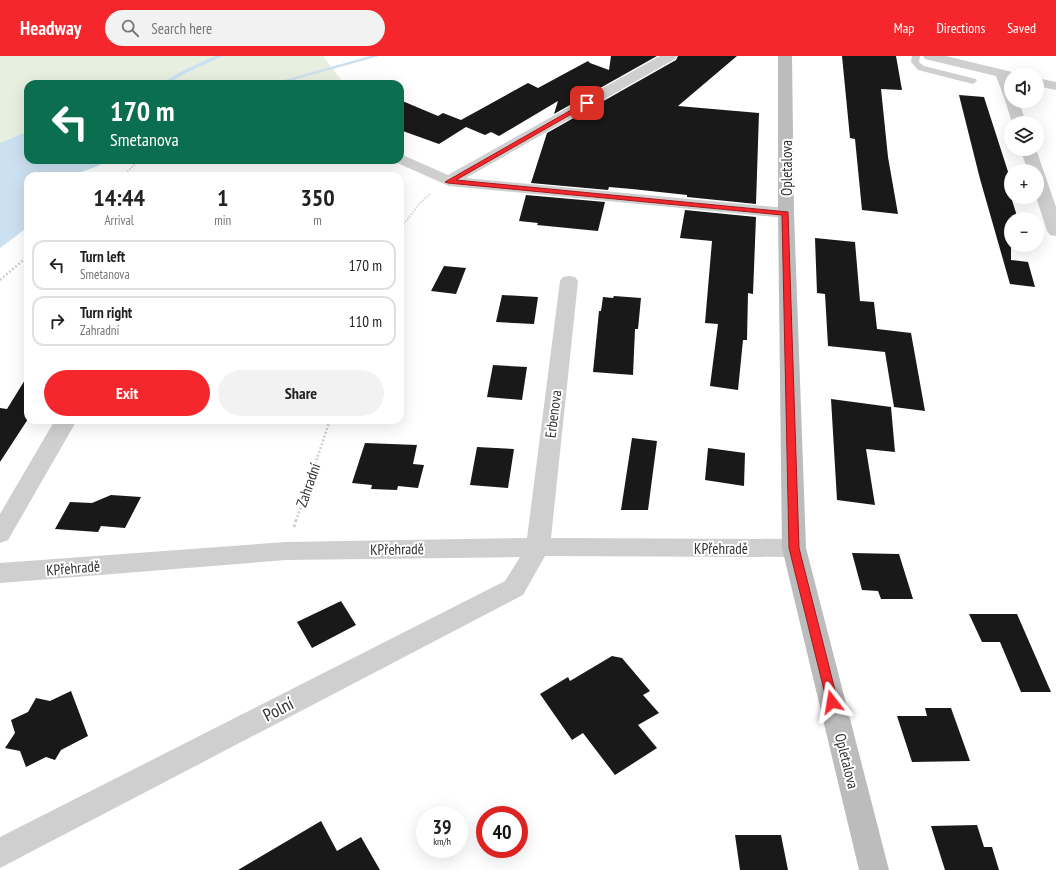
<!DOCTYPE html>
<meta charset="utf-8">
<style>
:root{--surface:#fff;--page:#f2f2f2;--text:#222;--muted:#767676;--line:#e0e0e0;--accent:#f6272c}
body{margin:0;font-family:"PT Sans Narrow",sans-serif;background:var(--page);color:var(--text);height:100vh;display:flex;flex-direction:column;font-size:15px;white-space:nowrap}
*{box-sizing:border-box;margin:0}
p{font-size:13px;color:var(--muted)}
.icon{flex:none;width:22px;height:22px;fill:none;stroke:currentColor;stroke-width:2;stroke-linecap:round;stroke-linejoin:round}
.map{position:relative;flex:1;overflow:hidden}
.sheet{position:absolute;left:24px;top:116px;width:380px;height:252px;display:flex;flex-direction:column;background:var(--surface);border-radius:12px;box-shadow:0 4px 16px #0002}
.sheet>*{flex:none}
.top-card{position:absolute;left:24px;top:24px;width:380px;height:84px;border-radius:12px;box-shadow:0 4px 16px #0002;background:#0b6e4f;color:#fff;overflow:hidden}
.fabs{position:absolute;left:1004px;top:12px;display:grid;gap:8px}
.fabs a{display:grid;place-items:center;width:40px;height:40px;border-radius:50%;background:var(--surface);box-shadow:0 4px 16px #0002;font-size:20px}
.speed{position:absolute;left:416px;top:750px;display:flex;gap:8px;font-size:20px;font-weight:700;text-align:center}
.speed>*{display:grid;place-content:center;width:52px;height:52px;border-radius:50%;background:var(--surface);box-shadow:0 4px 16px #0002;line-height:1}
.speed small{font-size:10px;font-weight:400}
.speed .limit{border:6px solid #d22;background:#fff;color:#111}
.pin{position:absolute;display:grid;place-items:center;width:34px;height:34px;color:#fff;margin:-17px;border-radius:8px;box-shadow:0 2px 6px #0006}
.me{position:absolute;width:44px;margin:-22px;rotate:346deg;stroke-linejoin:round;filter:drop-shadow(0 0 3px #0008)}
.turn{display:flex;align-items:center;gap:14px;height:84px;padding:0 20px;font-size:18px}
.turn .icon{width:52px;height:52px;stroke-width:2.5}
.turn b{display:block;font-size:28px;line-height:34px}
.eta{display:flex;justify-content:space-evenly;align-items:center;height:68px;text-align:center}
.eta b{font-size:24px;font-weight:800;line-height:28px}
.primary-button{display:flex;gap:8px;margin-top:auto;padding:8px 20px}
.primary-button a{flex:1;height:46px;border-radius:24px;background:var(--accent);color:#fff;font-size:16px;font-weight:800;line-height:46px;text-align:center}
.primary-button a+a{background:var(--page);color:var(--text)}
ul{padding:0;list-style:none}
li{display:flex;align-items:center;gap:12px;height:50px;margin:0 8px 6px;padding:0 12px;border:2px solid var(--line);border-radius:12px}
li div{flex:1}
li b{display:block;font-size:15px}
li em{font-style:normal}
header{display:flex;align-items:center;gap:24px;box-sizing:border-box;height:56px;padding:0 20px;background:var(--accent);color:#fff}
header strong{font-size:19px}
nav{display:flex;gap:22px;margin-inline-start:auto;font-size:14px}
.search{width:280px;height:36px;background:var(--page);display:flex;align-items:center;gap:10px;box-sizing:border-box;padding:0 14px;border-radius:22px;color:var(--muted);font-size:15px}
.map>svg:first-child{display:block}
.green{fill:#e7f0e0}
.water{fill:#cbe0f0}
.lines{fill:none;stroke-linecap:round;stroke-linejoin:round}
.stream{fill:#cbe0f0;fill-rule:evenodd}
.building{fill:#191919}
.path-far2{stroke:#cfcfcf;stroke-width:1.5;stroke-dasharray:1.5 1.5;stroke-linecap:butt}
.path-far1{stroke:#cfcfcf;stroke-width:2.5;stroke-dasharray:2 2;stroke-linecap:butt}
.path{stroke:#cfcfcf;stroke-width:3;stroke-dasharray:2.5 2.5;stroke-linecap:butt}
.lane{fill:#cfcfcf;fill-rule:evenodd}
.street{fill:#cfcfcf;fill-rule:evenodd}
.secondary{fill:#bcbcbc;fill-rule:evenodd}
.route{fill:#f6272c;stroke:#a0191d}
.labels{text-anchor:middle;dominant-baseline:central;stroke-width:4;stroke-linejoin:round;paint-order:stroke}
.street-label{font-size:15px;fill:#323232;stroke:#fff}
.near-street-label{font-size:18px;fill:#323232;stroke:#fff}
</style>
<header>
<strong>Headway</strong>
<div class="search"><svg class="icon" aria-label="search" viewBox="0 0 24 24"><circle cx="10" cy="10" r="6"/><path d="M15 15l6 6"/></svg>Search here</div>
<nav><a>Map</a><a>Directions</a><a>Saved</a></nav>
</header>
<div class="map">
<svg width="1056" height="814" viewBox="0 0 1056 814">
<rect width="100%" height="100%" fill="#fff"/>
<path class="green" d="M0,0h323l19,25 -12,3h-302v47l-28,12z"/>
<path class="water" d="M28,75v29h79l-9,6 -28,10h-42v51l-28,21v-105z"/>
<g class="lines">
<path class="stream" d="M215,0h8l-35,16 -21,12h-7l24,-14z
M370,0h9l-100,28h-9z"/>
</g>
<path class="building" d="M611,0h46l-103,58 4,-13 -59,35 -8,-4 -6,3 -19,-8 -27,17 -39,-14v-30l38,16 5,-3 18,7 67,-37 10,5 50,-27 2,2 19,7z
M678,0h59l-59,50 81,7 -3,91 -69,-7v-2l-55,-6 -23,-2 -1,3 -77,-7 16,-50 129,-73z
M842,0h54l6,34 -21,-1 7,68 10,57 -36,-4 -7,-71 -5,-1z
M959,39l25,2 27,84v16l7,22h-7v41l17,2 7,25 -25,-3 -30,-105z
M526,139l79,7 -7,29 -61,-6 1,-2 -19,-2z
M685,154l71,7 -3,77 -5,-1 -1,47h-4l-5,50 -28,-4 8,-62 -13,-1 7,-82 -32,-3z
M815,182l40,4 5,59 14,1 3,27 34,4 14,78 -31,-4 -9,-55 -57,-6 -3,-52 -8,-1z
M444,210l22,2 -10,26 -25,-3z
M502,239l36,2 -4,27 -38,-2z
M614,240l27,2 -3,31h-3l-2,46 -40,-3 6,-61h2l2,-14 10,1z
M493,309l34,2 -5,33 -35,-3z
M28,319v44l-28,43v-54l7,1z
M831,343l60,8 4,45 -29,-3 9,56 -38,-5z
M632,382l25,3 -9,69h-27z
M365,387l52,2 -4,19 11,1 -6,23 -20,-2 -1,4 -26,-1 1,-4 -20,-2z
M477,391l37,2 -6,39 -38,-3z
M708,392l37,5 -1,33 -39,-6z
M111,439l30,2 -16,31 -24,-2 -3,6 -43,-3 15,-27 22,1z
M852,497l47,1 14,45h-32l-3,-8 -16,-1z
M341,545l15,24 -44,23 -15,-26z
M969,558h48l34,78h-30l-21,-50h-18z
M612,600l10,2 28,33 -7,4 16,18 -21,12 19,23 -42,27 -32,-42 -11,7 -32,-46 28,-17 2,4z
M71,635l17,45 -27,14 -6,10 -9,-3 -20,10 -6,-16 -15,-3 10,-15 -4,-13 17,-8 8,-14 14,3z
M925,652h26l19,53 -58,1 -15,-46h30z
M321,765l16,30 24,-14 19,33h-142z
M977,769l7,22h8l7,23h-54l-14,-44z
M735,779h46l7,35h-48z"/>
<g class="lines">
<path class="path-far2" d="M123,120l16,-16
M400,173l20,-26 10,-9"/>
<path class="path-far1" d="M0,224l28,-24
M296,465l34,-101"/>
<path class="path" d="M294,471l2,-7"/>
<path class="lane" d="M912,0h8l-1,6 5,4 52,13 1,2 -4,3 -55,-14 -7,-8z"/>
<path class="street" d="M660,0h17l-2,3 -209,119 320,30 6,1 2,4 -2,4 -6,1 -337,-32 -54,-24 -2,-2h7v-6l5,2 43,19z
M923,0h23l70,17 1,2h-6v26h8l7,22h-14l-7,-23 -9,-24 -71,-17z
M1037,22l19,4v8l-19,-4z
M1020,93h16l20,58v29l-6,-1 -3,-4 -11,-34 1,-26h-9z
M569,220l6,1 3,4 -27,257 243,1 8,2 4,7 -4,7 -8,2 -249,-1 -22,39 -523,273v-31l505,-256 15,-24 -234,3 -286,23v-20l286,-21 241,-4 33,-257 3,-4z
M55,364h22l-69,120 -8,3v-29z"/>
<path class="secondary" d="M778,0h14l2,157 12,335 83,322h-30l-77,-322 -4,-335z"/>
</g>
<path class="route" d="M587,45l2,1v2l-133,76 332,32 11,336 39,154 -2,3 -4,1 -4,-1 -1,-3 -38,-154 -7,-333 -334,-32 -3,-1z"/>
<g class="labels">
<g class="street-label">
<text transform="translate(786 112) rotate(-90)">Opletalova</text>
<text transform="translate(553 358) rotate(-83)">Erbenova</text>
<text transform="translate(308 429) rotate(-71)">Zahradní</text>
<text x="721" y="492">KPřehradě</text>
<text transform="translate(397 493) rotate(-1)">KPřehradě</text>
<text transform="translate(73 512) rotate(-5)">KPřehradě</text>
<text transform="translate(847 705) rotate(76)">Opletalova</text>
</g>
<g class="near-street-label">
<text transform="translate(278 653) rotate(-27)">Polní</text>
</g>
</g>
</svg>
<div class="fabs">
<a><svg class="icon" aria-label="sound" viewBox="0 0 24 24"><path d="M4 9h4l5-4v14l-5-4H4zM17 9q2 3 0 6"/></svg></a>
<a><svg class="icon" aria-label="layers" viewBox="0 0 24 24"><path d="M12 4l9 5-9 5-9-5zM3 14l9 5 9-5"/></svg></a>
<a>+</a>
<a>−</a>
</div>
<div class="speed"><div>39<small>km/h</small></div><div class="limit">40</div></div>
<div class="pin" style="left:587px;top:47px;background:#d93025"><svg class="icon" aria-label="arrive" viewBox="0 0 24 24"><path d="M6 21V4h12l-3 4 3 4H6"/></svg></div>
<svg class="me" style="left:832px;top:646px" viewBox="-20 -20 40 40"><path d="M0-17L14 15 0 8-14 15z" fill="#f6272c" stroke="#fff" stroke-width="4"/></svg>
<div class="top-card">
<div class="turn"><svg class="icon" aria-label="left" viewBox="0 0 24 24"><path d="M17 20v-9H6M10 6l-5 5 5 5"/></svg><div><b>170 m</b>Smetanova</div></div>
</div>
<section class="sheet">
<div class="eta">
<div><b>14:44</b><p>Arrival</p></div>
<div><b>1</b><p>min</p></div>
<div><b>350</b><p>m</p></div>
</div>
<ul>
<li><svg class="icon" aria-label="left" viewBox="0 0 24 24"><path d="M17 20v-9H6M10 6l-5 5 5 5"/></svg><div><b>Turn left</b><p>Smetanova</p></div><em>170 m</em></li>
<li><svg class="icon" aria-label="right" viewBox="0 0 24 24"><path d="M7 20v-9h11M14 6l5 5-5 5"/></svg><div><b>Turn right</b><p>Zahradní</p></div><em>110 m</em></li>
</ul>
<div class="primary-button"><a>Exit</a><a>Share</a></div>
</section>
</div>
